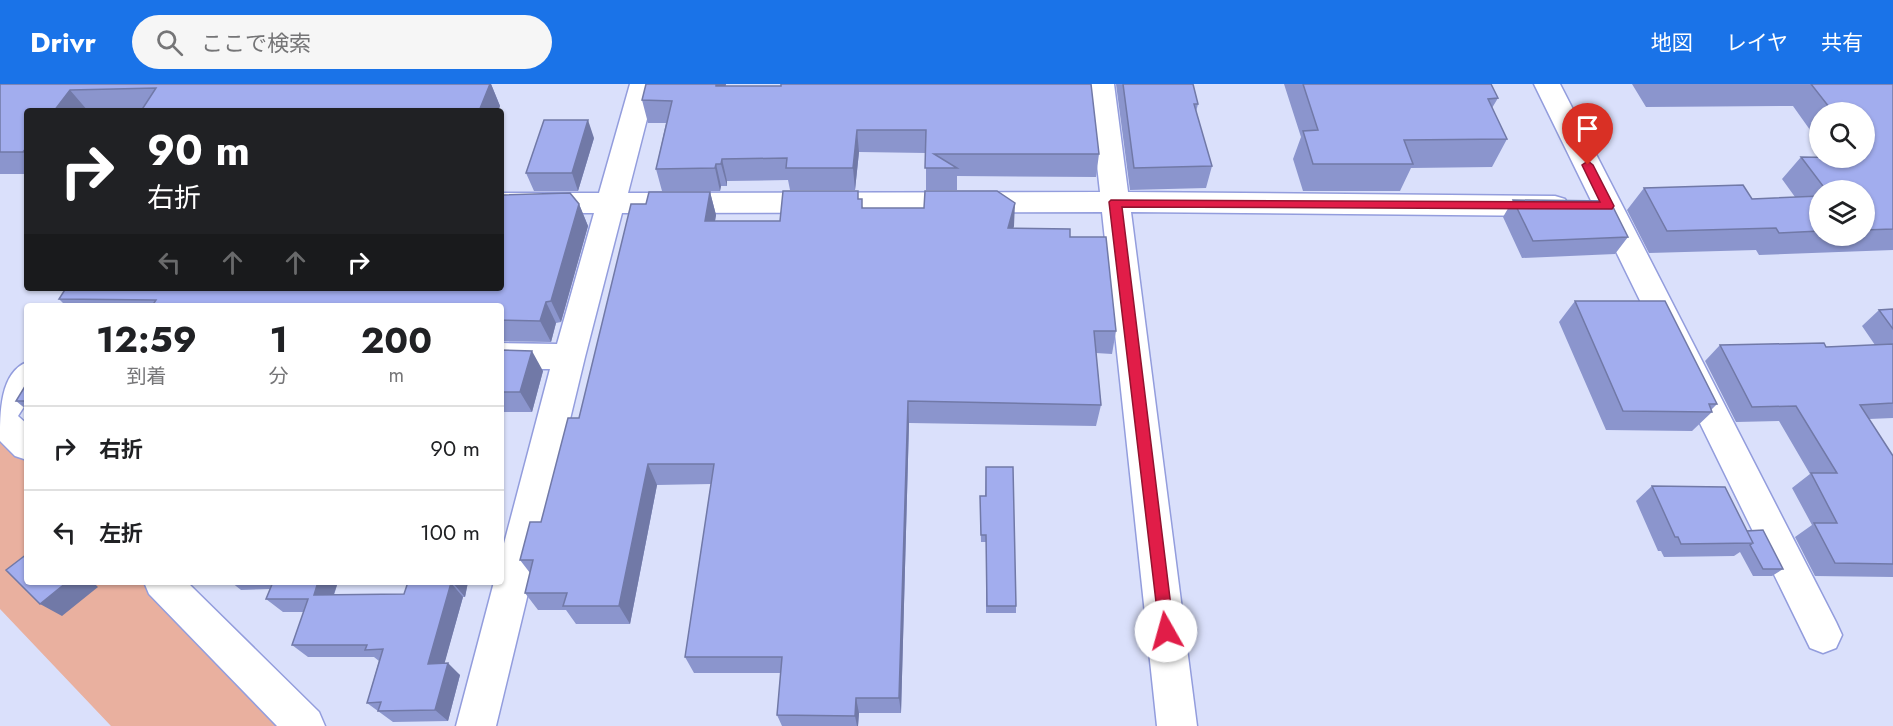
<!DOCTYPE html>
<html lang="ja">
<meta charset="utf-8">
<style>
:root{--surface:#fff;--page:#f6f6f6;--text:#202124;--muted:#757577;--line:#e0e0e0;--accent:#1a73e8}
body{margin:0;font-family:Jost,"Noto Sans JP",sans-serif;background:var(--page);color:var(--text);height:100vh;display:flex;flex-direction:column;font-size:22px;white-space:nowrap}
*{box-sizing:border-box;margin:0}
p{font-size:20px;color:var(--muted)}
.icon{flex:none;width:33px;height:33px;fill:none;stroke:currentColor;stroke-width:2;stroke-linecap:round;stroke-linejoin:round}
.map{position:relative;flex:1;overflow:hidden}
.sheet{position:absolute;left:24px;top:219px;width:480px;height:282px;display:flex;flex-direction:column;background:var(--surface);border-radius:6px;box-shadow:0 2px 4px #0004}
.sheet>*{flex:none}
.hud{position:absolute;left:24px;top:24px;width:480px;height:183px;border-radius:6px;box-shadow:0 2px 4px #0004;background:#202124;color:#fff;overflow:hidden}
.buttons{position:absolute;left:1809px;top:18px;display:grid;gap:12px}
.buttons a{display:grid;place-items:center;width:66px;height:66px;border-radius:50%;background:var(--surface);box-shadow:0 2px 4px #0004;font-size:30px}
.pin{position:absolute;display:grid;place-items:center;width:51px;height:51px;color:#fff;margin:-62px -26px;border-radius:50% 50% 50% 0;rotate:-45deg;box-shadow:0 0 6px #0007}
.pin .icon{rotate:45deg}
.me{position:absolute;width:66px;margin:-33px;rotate:353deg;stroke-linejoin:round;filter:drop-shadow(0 0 4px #0008)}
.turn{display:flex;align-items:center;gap:21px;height:126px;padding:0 24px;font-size:27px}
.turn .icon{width:78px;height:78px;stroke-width:2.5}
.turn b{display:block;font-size:42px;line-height:51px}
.lanes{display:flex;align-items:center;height:57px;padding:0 24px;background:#0003;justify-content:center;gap:30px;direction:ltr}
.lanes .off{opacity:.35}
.eta{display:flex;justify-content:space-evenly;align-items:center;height:102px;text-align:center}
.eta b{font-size:36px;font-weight:700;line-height:42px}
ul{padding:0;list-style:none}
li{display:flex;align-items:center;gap:18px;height:84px;padding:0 24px;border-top:2px solid var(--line)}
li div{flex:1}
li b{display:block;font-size:22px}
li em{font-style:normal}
header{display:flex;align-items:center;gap:36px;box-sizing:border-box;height:84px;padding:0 30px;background:var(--accent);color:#fff}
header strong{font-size:28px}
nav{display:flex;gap:33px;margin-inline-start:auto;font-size:21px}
.search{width:420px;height:54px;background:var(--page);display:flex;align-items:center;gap:15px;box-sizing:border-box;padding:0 21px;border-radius:33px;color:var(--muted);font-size:22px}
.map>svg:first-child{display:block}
.green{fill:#e9b09f}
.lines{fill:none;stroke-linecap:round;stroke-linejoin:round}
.minor-casing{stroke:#939ddd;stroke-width:3}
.minor{fill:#fff;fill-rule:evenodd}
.wall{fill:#8b95cd;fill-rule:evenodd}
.shaded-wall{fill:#7179a7}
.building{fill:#a2adee;stroke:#7179a7;stroke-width:1.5}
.route{fill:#e11d48;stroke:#92132f;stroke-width:1.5}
</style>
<header>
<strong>Drivr</strong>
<div class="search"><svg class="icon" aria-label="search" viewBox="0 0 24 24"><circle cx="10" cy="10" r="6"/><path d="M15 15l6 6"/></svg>ここで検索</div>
<nav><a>地図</a><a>レイヤ</a><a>共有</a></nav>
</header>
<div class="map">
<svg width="1893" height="642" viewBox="0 0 1893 642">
<rect width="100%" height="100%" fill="#dae0fb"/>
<path class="green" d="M0,328l27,26v144h148l149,144h-213l-111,-117z"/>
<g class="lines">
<defs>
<path id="minor" d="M630,0h26l-28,109 472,-1 -12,-108h26l14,108 427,4 10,3 4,7 -4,7 -10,3 -424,-4 66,514h-40l-55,-514 -480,1 -37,144 -89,369h-40l38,-144h7v-27l49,-186h-49v-26l56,1 37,-131h-93v-20h98z
M1534,0h26l276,538 6,13 -6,13 -13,5 -13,-5z
M27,278v40l-9,14 9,8v36l-12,-4 -15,-15c0,-29 0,-68 27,-79z
M144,498h43l132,130 6,14h-48l-128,-132z"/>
</defs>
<use href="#minor" class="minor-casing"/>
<use href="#minor" class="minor"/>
</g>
<path class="wall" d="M0,0h491l9,22 -2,5h-471v63h-27z
M646,0h80l-1,2 374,68 -3,23 -139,-1v14h-31v-37l-67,-1 -4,38h-65l-2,-10 -61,1v5h-6l-1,5h-58l-6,-22 10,-46h-18l-6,-23z
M1116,0h77l5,20 -2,8 16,54 -6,22 -76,2z
M1284,0h207l7,14 -6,10 15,31 -15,28 -81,1 -11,23h-97l-10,-32 8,-22z
M1632,0h261v166l-134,5 -3,-5 -107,3 -22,-43 17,-22 108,11 43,-2 -13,-18 19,-22 63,1v-46h-44v32l-27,-38 -147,1zM1820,106h44v46h-44z
M594,54l-16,53h-44l-8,-18z
M710,108l6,23 -1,6h65l79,-22 4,9 151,18 -1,2 57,9 46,94 -4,23 -16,-1 5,52 -5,21 -187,-3 -8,290h-42l-1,13h-76l-5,-11 4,-42h-87l-9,-16 26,-173 -54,1 -27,139h-54l-10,-14h-28l-13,-17 5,-20 -10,-13 21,-38 38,-104z
M1513,116l115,37 -13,17 -93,4 -19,-41z
M579,120l9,22 -27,96 -5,1 -5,19 -50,-1v-35h-435l-7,-7z
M1575,217l142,103 -6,6 1,2 -20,19 -86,-1 -47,-108z
M1893,225v109l-24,1 24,37v121l-78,-1 -20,-39 17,-12 -20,-37 18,-14 -31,-53 -43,1 -31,-61 15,-16 106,2 49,-2 -13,-19 17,-16z
M501,266l42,21 -11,41h-31z
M27,299v27l-11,-9z
M986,383l30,139v7h-30v-71h-5l-1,-38v-8h5z
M1652,402l95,45 36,38 -11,7h-19l-13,-24 -6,4 -70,1 -3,-6h-3l-22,-50z
M231,498h107l-4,13 70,-1 4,-12h60l-3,15h-2l-19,67 16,11 -12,46 -55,1 -26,-19 12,-42 -5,-4h-66l-16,-12 12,-33h-21l-17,-13 4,-10 -29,1z"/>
<path class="shaded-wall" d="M490,0h1l9,22 -2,5h-19z
M716,0h10l-5,24 -5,-22z
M70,6l18,21h-34z
M588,36l6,18 -16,53 -6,-18z
M857,46l2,22 -4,38 -2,-22z
M27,63v9l-4,-4z
M722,75l5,22v5l-6,-22z
M716,80l5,22 -1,5 -5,-23z
M710,108l6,23 -5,29 -6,-23z
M1015,119l-1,23 -7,25 1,-23z
M579,120l9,22 -27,96 -10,-21z
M546,218l10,21 -5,19 -11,-21z
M532,267l11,20 -11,41 -12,-20z
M908,317l1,22 -8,290 -2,-15z
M648,380l9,21 -27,139 -11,-18z
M67,498h26l5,5 -36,29 -22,-12z
M318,498h20l-9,26 -15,-13z
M453,498h15l-3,15 -12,-14z
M451,499l12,14 -22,79 -13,-12z
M448,579l12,12 -12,46 -13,-11z
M856,614l3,15 -1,13h-1l-2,-10z"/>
<path class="building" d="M0,0h490l-11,27h-338l15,-23 -86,2 -16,21h-27v36l-4,5h-23z
M646,0h70v2h65v-2h310l8,70h-165l23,14h-32l1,-38h-69l-4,38h-67l1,-10 -65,1 -1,5h-5l-1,4 -59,1 16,-68 -30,-1z
M1123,0h70l5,20h-4l18,62 -78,2z
M1303,0h188l7,14 -10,1 19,40 -103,1 9,24h-100l-10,-33 15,-1z
M1811,0h82v145l-29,1v-40h-38l-25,-33 63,1v-46h-31z
M544,36h44l-16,53h-46z
M1743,101l9,14 68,-3v35l-41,2 -3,-5 -109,3 -23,-43z
M783,107h75v8h4v9h62l1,-17h72l18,12 -7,25 62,1v8h36l10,94h-22l7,74 -193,-4 -9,297h-43l-1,18 -78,-1 5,-58h-97l29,-193h-66l-29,142h-56l4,-13h-42l8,-33h-13l10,-38h11l27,-104h11l52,-214h15l3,-12h61l-5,29h75z
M570,109l9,11 -28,97 -5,1 -6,19 -39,-1v-14h-349l4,-6 -97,-1 7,-11h435v-93z
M1513,116l97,1 18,36 -95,4z
M1575,217h90l52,103h-8l3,8 -89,-1z
M1893,225v20l-14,-19z
M1824,259l2,4 67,-3v59l-33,2 33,51v108l-58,-1 -21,-40h23l-26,-50h26l-41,-67 -44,1 -32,-62z
M501,266l31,1 -12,41h-19z
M27,299v18h-11z
M986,383h27l3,139h-29l-1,-71h-5l-1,-39h6z
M1652,402l73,1 28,56 -72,1 -3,-7h-3z
M1763,446l20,39h-20l-13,-24 3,-2 -6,-12z
M27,470v28h40l-27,22 -34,-34z
M273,498h45l-4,13 90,-1 4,-12h45v1h-2l-23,81 20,-1 -13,47 -57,1 3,-9 -14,1 16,-54 -18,1 2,-5h-75l16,-46h-42z"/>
<path class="route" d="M1588,77l5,4 21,41 -2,3 -490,-2 52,424 -3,5 -5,2 -6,-2 -51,-434 2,-2 489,2 -18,-37z"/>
</svg>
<div class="buttons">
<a><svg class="icon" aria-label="search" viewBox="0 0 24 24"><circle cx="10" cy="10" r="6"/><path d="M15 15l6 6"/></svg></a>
<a><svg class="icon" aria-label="layers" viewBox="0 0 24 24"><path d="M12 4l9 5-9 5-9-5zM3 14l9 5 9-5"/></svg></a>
</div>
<div class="pin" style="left:1588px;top:81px;background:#d93025"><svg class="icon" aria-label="arrive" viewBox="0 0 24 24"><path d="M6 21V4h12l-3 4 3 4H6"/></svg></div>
<svg class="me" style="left:1166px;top:547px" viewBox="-20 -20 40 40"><circle r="19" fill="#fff"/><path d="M0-13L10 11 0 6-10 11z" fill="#e11d48"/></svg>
<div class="hud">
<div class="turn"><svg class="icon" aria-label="right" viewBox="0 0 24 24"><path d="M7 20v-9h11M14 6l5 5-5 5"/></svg><div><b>90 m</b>右折</div></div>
<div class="lanes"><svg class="icon off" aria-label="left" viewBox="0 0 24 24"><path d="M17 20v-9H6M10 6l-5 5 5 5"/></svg><svg class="icon off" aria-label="ahead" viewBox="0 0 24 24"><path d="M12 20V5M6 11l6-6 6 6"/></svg><svg class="icon off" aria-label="ahead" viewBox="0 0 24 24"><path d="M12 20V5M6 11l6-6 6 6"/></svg><svg class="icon" aria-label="right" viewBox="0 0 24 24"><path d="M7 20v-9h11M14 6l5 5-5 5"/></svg></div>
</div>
<section class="sheet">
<div class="eta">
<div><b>12:59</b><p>到着</p></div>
<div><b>1</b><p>分</p></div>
<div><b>200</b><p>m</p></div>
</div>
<ul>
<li><svg class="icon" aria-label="right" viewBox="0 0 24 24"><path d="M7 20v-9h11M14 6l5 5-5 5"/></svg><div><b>右折</b></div><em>90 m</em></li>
<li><svg class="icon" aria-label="left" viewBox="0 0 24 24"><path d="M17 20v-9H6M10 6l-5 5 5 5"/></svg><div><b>左折</b></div><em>100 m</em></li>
</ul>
</section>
</div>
